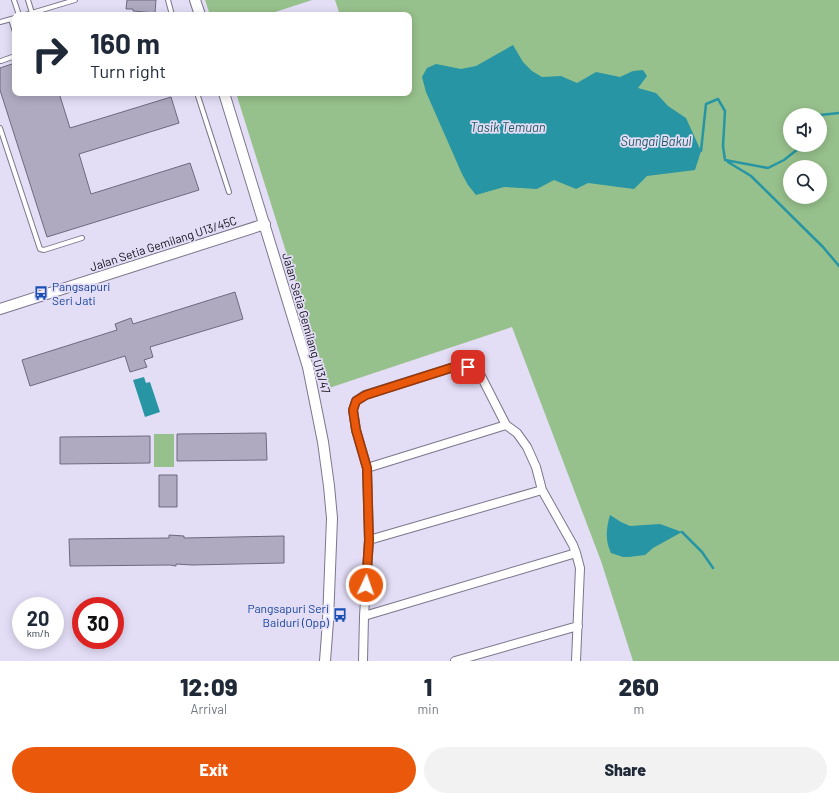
<!DOCTYPE html>
<style>
:root{--surface:#fff;--page:#f2f2f3;--text:#1f2937;--muted:#747a83;--accent:#ea580c}
body{margin:0;font-family:Barlow,sans-serif;background:var(--page);color:var(--text);height:100vh;display:flex;flex-direction:column;font-size:15px;white-space:nowrap}
*{box-sizing:border-box;margin:0}
p{font-size:13px;color:var(--muted)}
.icon{flex:none;width:22px;height:22px;fill:none;stroke:currentColor;stroke-width:2;stroke-linecap:round;stroke-linejoin:round}
.map{position:relative;height:661px;overflow:hidden}
.sheet{display:flex;flex-direction:column;background:var(--surface);flex:1}
.sheet>*{flex:none}
.top-card{position:absolute;left:12px;top:12px;width:400px;height:84px;border-radius:8px;box-shadow:0 2px 10px #0003;background:#fff;color:var(--text);overflow:hidden}
.tools{position:absolute;left:783px;top:108px;display:grid;gap:8px}
.tools a{display:grid;place-items:center;width:44px;height:44px;border-radius:50%;background:var(--surface);box-shadow:0 2px 10px #0003;font-size:20px}
.speed{position:absolute;left:12px;top:597px;display:flex;gap:8px;font-size:20px;font-weight:700;text-align:center}
.speed>*{display:grid;place-content:center;width:52px;height:52px;border-radius:50%;background:var(--surface);box-shadow:0 2px 10px #0003;line-height:1}
.speed small{font-size:10px;font-weight:400}
.speed .limit{border:6px solid #d22;background:#fff;color:#111}
.pin{position:absolute;display:grid;place-items:center;width:34px;height:34px;color:#fff;margin:-17px;border-radius:8px;box-shadow:0 2px 6px #0006}
.me{position:absolute;width:44px;margin:-22px;rotate:3deg;stroke-linejoin:round;filter:drop-shadow(0 0 3px #0008)}
.turn{display:flex;align-items:center;gap:14px;height:84px;padding:0 12px;font-size:18px}
.turn .icon{width:52px;height:52px;stroke-width:2.5}
.turn b{display:block;font-size:28px;line-height:34px}
.eta{display:flex;justify-content:space-evenly;align-items:center;height:68px;text-align:center}
.eta b{font-size:24px;font-weight:800;line-height:28px}
.primary-button{display:flex;gap:8px;margin-top:auto;padding:8px 12px}
.primary-button a{flex:1;height:46px;border-radius:24px;background:var(--accent);color:#fff;font-size:16px;font-weight:800;line-height:46px;text-align:center}
.primary-button a+a{background:var(--page);color:var(--text)}
.map>svg:first-child{display:block}
.green{fill:#97c18c;fill-rule:evenodd}
.water{fill:#2795a3}
.lines{fill:none;stroke-linecap:round;stroke-linejoin:round}
.stream{stroke:#2795a3;stroke-width:2.5}
.building{fill:#b0aac1;stroke:#6f697f}
.service-casing{stroke:#7c768c;stroke-width:6}
.minor-casing{stroke:#7c768c;stroke-width:10}
.tertiary-casing{stroke:#7c768c;stroke-width:12}
.service{stroke:#fff;stroke-width:4}
.minor{stroke:#fff;stroke-width:8}
.tertiary{stroke:#fff;stroke-width:10}
.route-casing{stroke:#983908;stroke-width:10}
.route{stroke:#ea580c;stroke-width:7}
.labels{text-anchor:middle;dominant-baseline:central;stroke-width:3.5;stroke-linejoin:round;paint-order:stroke}
.street-label{font-size:12px;fill:#131019;stroke:#e3ddf6}
.transit-label{font-size:12px;fill:#164399;stroke:#e3ddf6;text-anchor:start}
.water-label{font-size:13px;font-style:italic;fill:#205961;stroke:#e3ddf6}
</style>
<div class="map">
<svg width="839" height="661" viewBox="0 0 839 661">
<rect width="100%" height="100%" fill="#e3ddf6"/>
<path class="green" d="M205,0h107l-46,15h-56z
M335,0h504v661h-206l-32,-100 -89,-234 -183,61 -93,-295h173v-78h-69zM790,115h30v30h-30zM790,167h30v30h-30z
M154,434h20v33h-20z"/>
<path class="water" d="M513,45l10,17 9,9 10,6 19,-1 16,7 19,-11 24,5 13,-6 10,-1 4,6 -9,12 18,5 12,13 18,12 15,33 -6,19 -48,6 -13,13 -46,-6 -12,6 -22,-9 -17,9 -33,-2 -28,8 -8,-10 -6,-11 -36,-82 -4,-15 5,-9 9,-4 25,5 15,-3z
M144,377l2,6 4,-1 10,30 -15,5 -12,-37z
M610,515l11,7 9,4 30,-2 22,8 -29,16 -8,7 -16,2h-6l-12,-4c-6,-13 -5,-24 -1,-38z"/>
<g class="lines">
<path class="stream" d="M820,115l19,-2
M698,151h3l5,-47 12,-5 7,12 -2,35 2,14 43,8 16,-8 14,-11 1,-4
M728,162l23,14 72,71 16,19
M682,532l20,20 11,16"/>
</g>
<path class="building" d="M127,0h29l-1,13 -22,-2v-2h-7z
M15,63v30h44l11,35 101,-31 8,26 -100,31 12,40 99,-31 9,27 -152,47 -47,-147v-22z
M235,292l8,27 -93,28 3,10 -9,3 3,7 -17,5 -5,-16 -95,30 -8,-26 95,-30 -2,-6 16,-6 2,6z
M266,433l1,27 -90,1v-27z
M150,436v27l-90,1v-27z
M159,475h18v32h-18z
M169,535l15,1v2l100,-2v27l-92,2 -16,-1v2l-6,-1 -100,1 -1,-27 100,-1z"/>
<g class="lines">
<defs>
<path id="service" d="M14,0l5,15
M28,0l4,13
M168,0l4,15
M25,15l50,-15
M11,19l4,13
M0,22l15,-4
M1,61l14,-5
M197,93l32,99
M0,128l40,121 4,1 38,-12"/>
<path id="minor" d="M367,468l139,-43
M369,540l173,-50
M364,616l212,-63
M363,661l1,-45 5,-76 -2,-72 -11,-38 -3,-20 3,-9 9,-6 92,-29c11,1 17,2 24,10l25,49 11,8 10,14 9,20 6,23 31,55 3,8 4,15 -4,93
M455,661l123,-35"/>
<path id="tertiary" d="M195,0l5,15
M224,93l84,274 15,75 6,44 3,32 -4,103 -3,40
M0,309l265,-85"/>
</defs>
<use href="#service" class="service-casing"/>
<use href="#minor" class="minor-casing"/>
<use href="#tertiary" class="tertiary-casing"/>
<use href="#service" class="service"/>
<use href="#minor" class="minor"/>
<use href="#tertiary" class="tertiary"/>
</g>
<g class="lines">
<defs>
<path id="route" d="M366,585l3,-45 -2,-72 -11,-38 -3,-20 3,-9 10,-6 91,-29 11,1"/>
</defs>
<use href="#route" class="route-casing"/>
<use href="#route" class="route"/>
</g>
<defs>
<symbol id="bus-bare" viewBox="-9 -9 18 18"><path d="M-5-6H5V4H4V6H2V4H-2V6H-4V4H-5ZM-3.5-4V0h7V-4ZM-3.5 1.2v1.5H-2V1.2ZM2 1.2v1.5H3.5V1.2Z" fill="#1a4fb4" stroke="#e3ddf6" stroke-width="2.5" paint-order="stroke"/></symbol>
</defs>
<g fill-rule="evenodd">
<use href="#bus-bare" x="31" y="283" width="20" height="20"/>
<use href="#bus-bare" x="330" y="605" width="20" height="20"/>
</g>
<g class="labels">
<g class="street-label">
<text transform="translate(163 243) rotate(-18)">Jalan Setia Gemilang U13/45C</text>
<text transform="translate(307 323) rotate(74)">Jalan Setia Gemilang U13/47</text>
</g>
<g class="transit-label">
<text x="52" y="286">Pangsapuri<tspan x="52" dy="14">Seri Jati</tspan></text>
<text x="329" y="608" text-anchor="end">Pangsapuri Seri<tspan x="329" dy="14">Baiduri (Opp)</tspan></text>
</g>
<g class="water-label">
<text x="508" y="127">Tasik Temuan</text>
<text x="656" y="141">Sungai Bakul</text>
</g>
</g>
</svg>
<div class="tools">
<a><svg class="icon" aria-label="sound" viewBox="0 0 24 24"><path d="M4 9h4l5-4v14l-5-4H4zM17 9q2 3 0 6"/></svg></a>
<a><svg class="icon" aria-label="search" viewBox="0 0 24 24"><circle cx="10" cy="10" r="6"/><path d="M15 15l6 6"/></svg></a>
</div>
<div class="speed"><div>20<small>km/h</small></div><div class="limit">30</div></div>
<div class="pin" style="left:468px;top:367px;background:#d93025"><svg class="icon" aria-label="arrive" viewBox="0 0 24 24"><path d="M6 21V4h12l-3 4 3 4H6"/></svg></div>
<svg class="me" style="left:366px;top:585px" viewBox="-20 -20 40 40"><circle r="17" fill="#ea580c" stroke="#fff" stroke-width="3"/><path d="M0-11L8 9 0 5-8 9z" fill="#fff"/></svg>
<div class="top-card">
<div class="turn"><svg class="icon" aria-label="right" viewBox="0 0 24 24"><path d="M7 20v-9h11M14 6l5 5-5 5"/></svg><div><b>160 m</b>Turn right</div></div>
</div>
</div>
<section class="sheet">
<div class="eta">
<div><b>12:09</b><p>Arrival</p></div>
<div><b>1</b><p>min</p></div>
<div><b>260</b><p>m</p></div>
</div>
<div class="primary-button"><a>Exit</a><a>Share</a></div>
</section>
